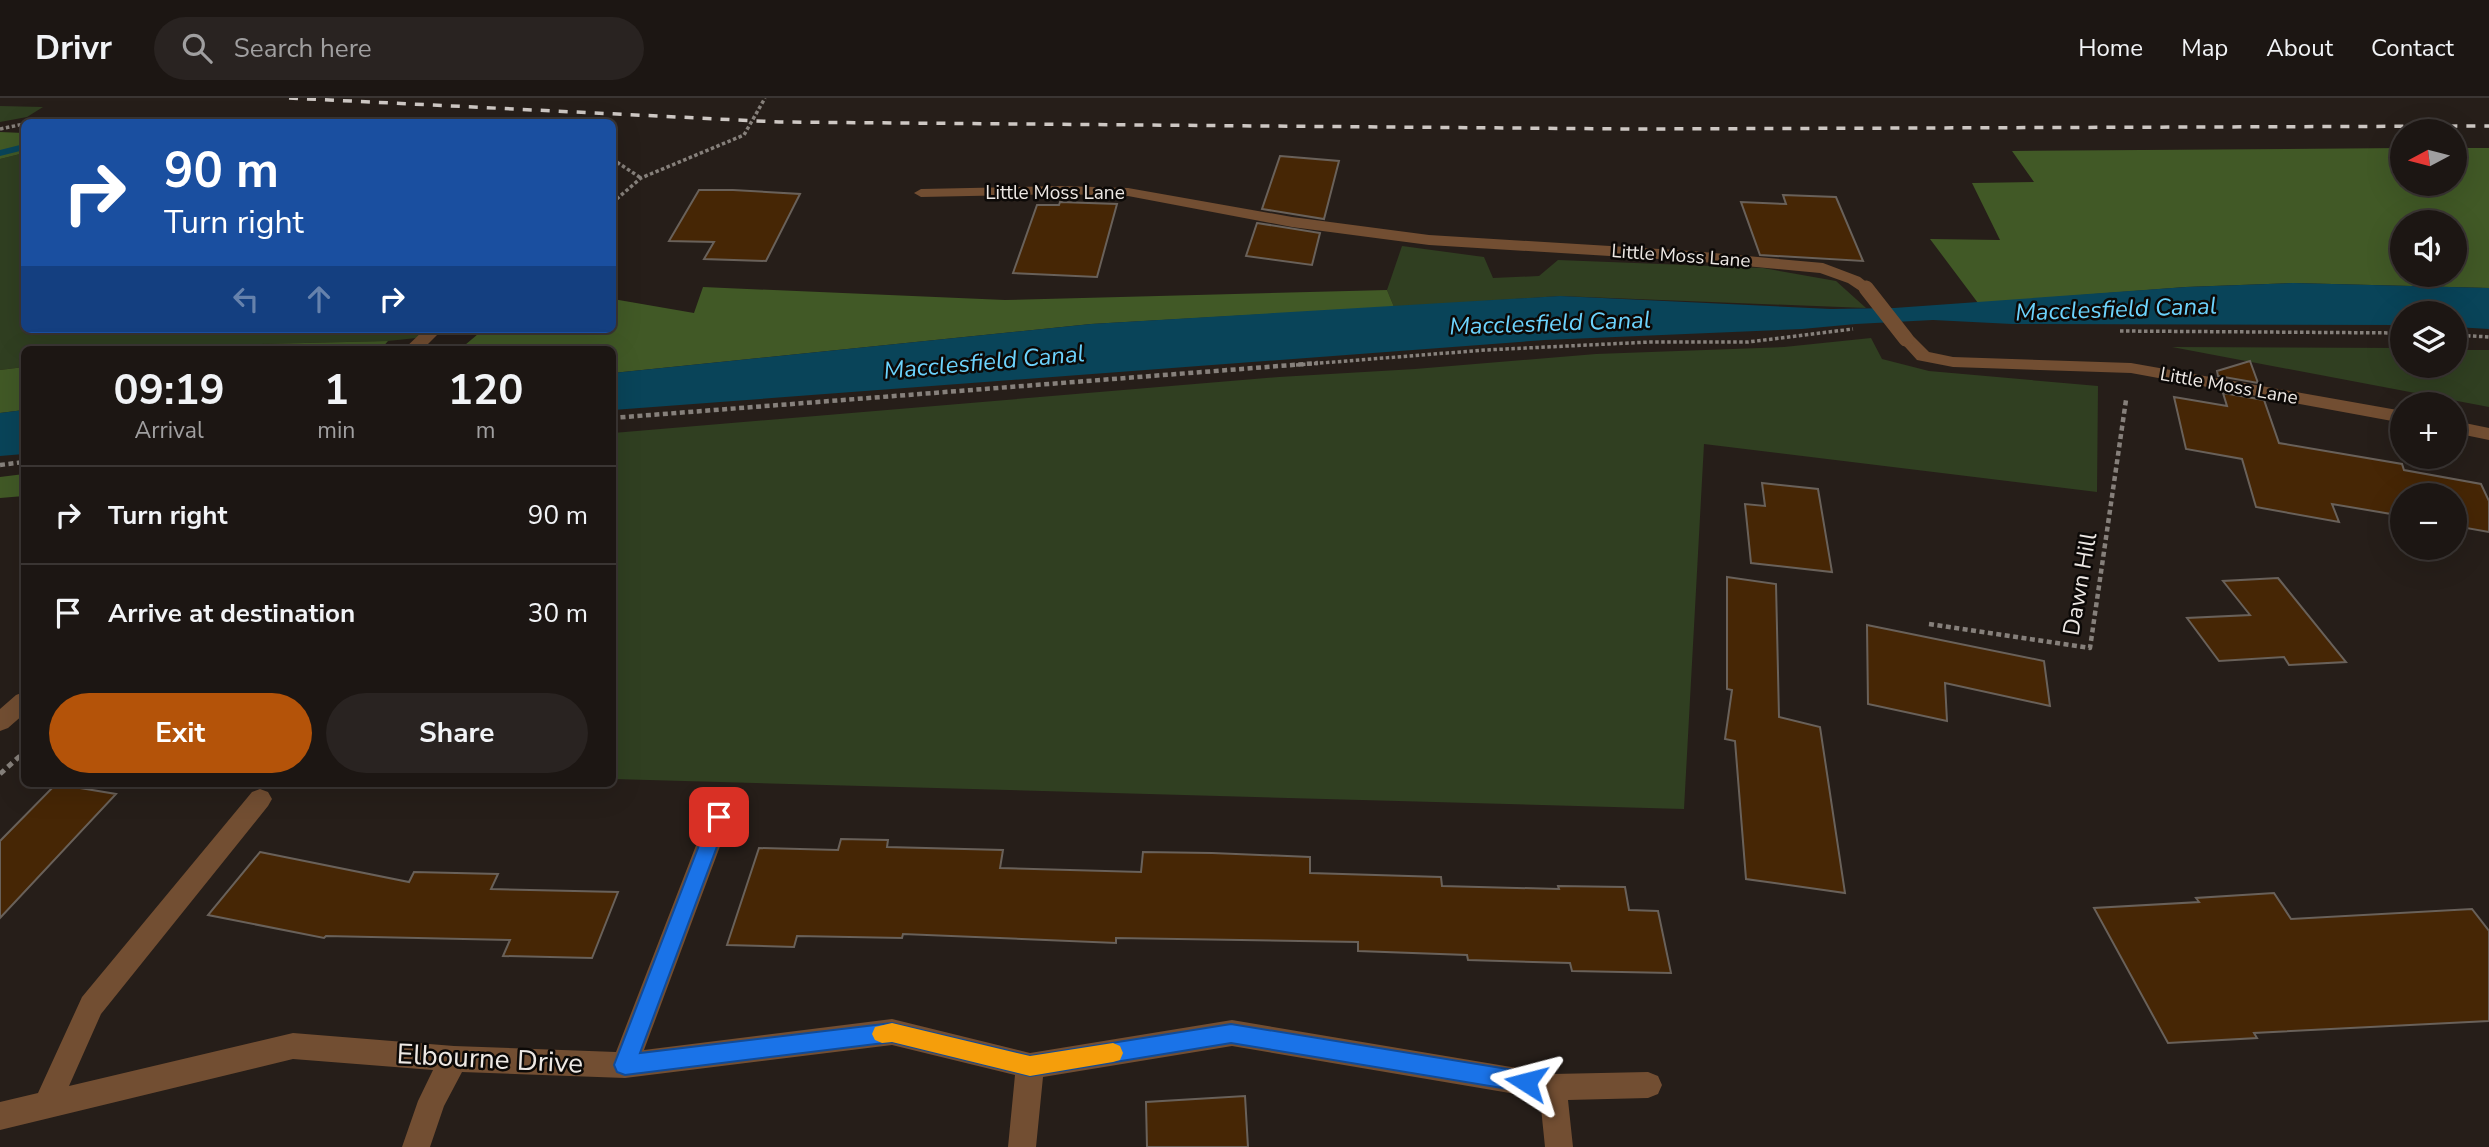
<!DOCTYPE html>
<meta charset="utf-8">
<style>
:root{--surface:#1c1613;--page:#292321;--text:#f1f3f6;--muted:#a09fa0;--line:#3a3533;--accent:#b45309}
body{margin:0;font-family:"Nunito Sans",sans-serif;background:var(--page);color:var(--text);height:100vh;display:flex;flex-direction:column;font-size:26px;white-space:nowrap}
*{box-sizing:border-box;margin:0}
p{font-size:23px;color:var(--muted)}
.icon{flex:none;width:38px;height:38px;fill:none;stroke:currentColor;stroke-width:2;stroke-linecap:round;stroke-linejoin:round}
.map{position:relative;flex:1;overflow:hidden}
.panel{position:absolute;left:21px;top:248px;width:595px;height:441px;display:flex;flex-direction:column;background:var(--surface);border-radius:10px;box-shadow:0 7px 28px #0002,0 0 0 2px var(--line)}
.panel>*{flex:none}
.guide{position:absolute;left:21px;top:21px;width:595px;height:214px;border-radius:10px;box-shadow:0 7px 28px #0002,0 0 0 2px var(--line);background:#1a4fa0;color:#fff;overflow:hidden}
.needle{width:46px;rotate:263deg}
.tools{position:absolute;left:2390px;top:21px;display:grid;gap:14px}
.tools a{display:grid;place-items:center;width:77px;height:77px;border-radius:50%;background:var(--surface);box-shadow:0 7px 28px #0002,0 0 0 2px var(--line);font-size:35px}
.pin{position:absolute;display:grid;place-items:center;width:60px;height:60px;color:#fff;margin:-30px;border-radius:14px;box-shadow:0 4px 10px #0006}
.me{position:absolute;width:77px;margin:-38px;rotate:279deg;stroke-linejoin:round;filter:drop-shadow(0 0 5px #0008)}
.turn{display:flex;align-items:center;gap:24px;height:147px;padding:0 28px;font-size:32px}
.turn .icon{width:91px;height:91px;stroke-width:2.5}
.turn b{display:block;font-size:49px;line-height:60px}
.lanes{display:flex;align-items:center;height:66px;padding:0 28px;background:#0003;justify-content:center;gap:35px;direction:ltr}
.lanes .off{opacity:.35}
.eta{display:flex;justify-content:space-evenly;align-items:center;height:119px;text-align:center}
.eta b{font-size:42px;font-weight:700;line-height:49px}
.primary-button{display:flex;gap:14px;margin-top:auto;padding:14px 28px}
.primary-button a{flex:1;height:80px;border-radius:42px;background:var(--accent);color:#fff;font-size:28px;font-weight:700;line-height:80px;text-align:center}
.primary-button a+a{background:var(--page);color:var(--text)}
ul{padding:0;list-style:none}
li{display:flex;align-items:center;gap:21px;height:98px;padding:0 28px;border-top:2px solid var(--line)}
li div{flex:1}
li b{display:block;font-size:26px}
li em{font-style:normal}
header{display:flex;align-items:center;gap:42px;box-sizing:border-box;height:98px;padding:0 35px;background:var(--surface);border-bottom:2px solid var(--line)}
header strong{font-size:33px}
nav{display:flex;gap:38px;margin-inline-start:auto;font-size:24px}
.search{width:490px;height:63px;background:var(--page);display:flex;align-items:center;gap:18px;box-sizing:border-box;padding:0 24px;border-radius:38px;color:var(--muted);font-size:26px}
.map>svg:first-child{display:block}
.green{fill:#303f21}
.forest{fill:#415926;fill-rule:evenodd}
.water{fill:#094459}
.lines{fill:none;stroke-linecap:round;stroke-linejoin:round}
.stream{fill:#094459;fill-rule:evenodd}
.building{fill:#462605;stroke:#69615a;stroke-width:2}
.path-far2{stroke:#86807b;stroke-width:3.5;stroke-dasharray:3.5 2.5;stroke-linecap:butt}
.path-far1{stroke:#86807b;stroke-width:4.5;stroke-dasharray:5 3.5;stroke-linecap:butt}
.path{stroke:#86807b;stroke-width:5;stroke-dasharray:6 4.5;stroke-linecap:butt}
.minor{fill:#724e32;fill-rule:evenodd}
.rail{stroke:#cdc7c3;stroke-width:3.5;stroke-dasharray:9 9;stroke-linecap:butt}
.minor-bridge{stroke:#724e32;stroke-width:15}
.route{fill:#1a73e8;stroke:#114b97;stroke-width:2}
.slow{fill:#f59e0b}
.labels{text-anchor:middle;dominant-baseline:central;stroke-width:5;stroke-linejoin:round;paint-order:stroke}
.far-street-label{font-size:19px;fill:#ede8e4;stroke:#0c0907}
.street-label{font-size:23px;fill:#ede8e4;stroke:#0c0907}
.water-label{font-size:24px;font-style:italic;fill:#6cd3fd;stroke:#0c0907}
.near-street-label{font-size:28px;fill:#ede8e4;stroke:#0c0907}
</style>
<header>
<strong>Drivr</strong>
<div class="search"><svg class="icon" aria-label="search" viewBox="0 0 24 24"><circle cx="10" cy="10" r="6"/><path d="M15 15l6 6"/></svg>Search here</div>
<nav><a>Home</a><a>Map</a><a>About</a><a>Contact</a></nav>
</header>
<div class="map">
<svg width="2489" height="1049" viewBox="0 0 2489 1049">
<rect width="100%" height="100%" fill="#261e19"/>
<path class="green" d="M0,8l43,1 -16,10 -27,5z
M24,55v176h427l-25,8 -38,4 -126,3 -62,6h-176v17l-24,3v-211z
M1402,148l82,11 9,21 46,-2 19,-16 205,8 73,13 30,27 -306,-12 -166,11 -7,-17z
M1871,240l11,21 47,12 169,15 -1,106 -393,-48 -20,365 -1071,-30v-346l666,-56 136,-8 181,-15 188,-7z
M2172,249l231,1v18h52v-16h34v57z"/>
<path class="forest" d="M0,34l24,1v20l-24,6z
M2403,50v36h52v-36h34v140l-196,-5 -107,4 -208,16 -48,-64 70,1 -28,-57 62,-1 -22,-31zM2403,124h52v53h-52z
M703,189l302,13 382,-10 7,17 -303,17 -478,49 -1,-23h-153l25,-21h128l1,-30 81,14z
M388,243l-8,9h-180l62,-6z
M24,269v43l-24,3v-43z
M24,376v22l-24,2v-21z"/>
<path class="water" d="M2293,185l196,5v41l-34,-2v-14h-52v12l-391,-1 -79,-4 -77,4 -54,5 -257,11 -932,70v-37l478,-49 469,-28 271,13 63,-1 292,-21z
M24,312v44l-24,2v-43z"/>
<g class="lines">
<path class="stream" d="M24,46v6l-24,6v-6z"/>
</g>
<path class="building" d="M1280,58l59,5 -15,58 -62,-10z
M699,92h34l67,4 -34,67 -62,-2 10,-17 -45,-1z
M1783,97l53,2 27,64 -103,-6 -19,-53 45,2z
M1060,104l57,2 -20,73 -84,-4 24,-68h22z
M1257,125l63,10 -8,32 -66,-9z
M2250,263l8,22 -40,-7 -1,-5z
M2223,295l41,7 15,43 123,21 2,6 77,14 8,17v31l-34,-6v-31h-52v21l-71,-12 7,18 -83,-15 -14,-48 -56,-10 -12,-52 53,9z
M1762,385l56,6 14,83 -81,-9 -6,-59 20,2z
M1727,479l49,7 3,133 41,10 25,166 -99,-14 -11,-138 -10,-2 7,-49 -5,-1z
M2278,480l68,84 -57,3 -5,-8 -65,4 -32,-43 63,-3 -27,-34z
M1867,527l177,36 6,45 -105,-23 2,38 -79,-17z
M56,686l60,10 -116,124v-77z
M841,741l47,1 -1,7 116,3 -3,18 141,4 2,-20 69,1 98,4v16l131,4 1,9 117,3 -1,-3 67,1 4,23 29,1 13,62 -99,-2 -2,-8 -102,-3 -1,-5 -109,-4v-9l-242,-4v5l-213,-9 -1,4 -105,-2 -3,11 -67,-2 32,-97 79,2z
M260,754l149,30 5,-10 84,2 -7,15 127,3 -26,66 -89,-2 7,-16 -184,-4 -2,2 -116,-23z
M2274,795l17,26 181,-10 17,22v90l-235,12 3,5 -89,5 -74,-135 105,-6 -3,-4z
M1245,998l3,51h-101l-1,-45z"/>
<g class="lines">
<path class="path-far2" d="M31,24h40
M0,31l24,-5
M612,61l29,19
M612,105l29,-25 103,-43 21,-37
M2120,233l283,2
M2455,237l34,2
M1296,267l189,-15 165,-8h98l105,-13"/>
<path class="path-far1" d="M612,320l706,-55
M0,367l24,-3
M1929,526l161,24 36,-248"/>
<path class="path" d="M0,676l20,-18"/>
<path class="minor" d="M1061,88l67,2 164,29 137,18 263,16 131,12 37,14 14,11 -2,3h-12l-12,-8 -28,-10 -128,-12 -263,-16 -137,-18 -164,-31 -67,-2 -140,3 -7,-4 7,-4z
M425,231h18l-21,21h-19z
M1906,236l6,1 17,17 24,5 178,6 272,48v12l-272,-50 -178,-6 -36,-7 -19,-21z
M2455,323l34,7v12l-34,-7z
M24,594v22l-16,14 -8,3v-22l16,-14z
M260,691l8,3 4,7 -4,7 -167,208 -32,72 224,-53 161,13 162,6 91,-235 4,-7 8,-3 8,3 4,7 -87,233 248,-31 138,34 202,-33 321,54 95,-2 10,4 4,9 -4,9 -10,4 -80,2 5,47h-28l-5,-49 -308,-52 -189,31 -7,70h-28l7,-72 -123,-30 -267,33 -163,-6 -18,34 -14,41h-28l16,-46 15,-31 -140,-11 -293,71v-28l38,-9 44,-96 170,-205z"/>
<path class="rail" d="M289,0l490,24 853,7 857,-3"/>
<path class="minor-bridge" d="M1866,190l40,51"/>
</g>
<path class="route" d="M719,712l6,2 3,5 -88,236 252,-30 138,33 201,-32 295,48 8,3 3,7 -3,8 -8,2 -295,-49 -201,33 -138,-34 -267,33 -8,-3 -3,-7 96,-248 2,-5z"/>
<path class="slow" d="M892,925l138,33 83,-13 7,3 3,7 -3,7 -7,2 -83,14 -138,-34 -10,1 -7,-3 -3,-6 3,-7z"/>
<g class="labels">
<g class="far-street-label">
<text x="1055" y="95">Little Moss Lane</text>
<text transform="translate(1681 158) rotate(4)">Little Moss Lane</text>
<text transform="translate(2229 288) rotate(10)">Little Moss Lane</text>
</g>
<g class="street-label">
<text transform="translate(2080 486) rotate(-80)">Dawn Hill</text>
</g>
<g class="water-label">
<text transform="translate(2116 211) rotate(-2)">Macclesfield Canal</text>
<text transform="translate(1550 225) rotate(-2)">Macclesfield Canal</text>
<text transform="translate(984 264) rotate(-5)">Macclesfield Canal</text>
</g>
<g class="near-street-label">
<text transform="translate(490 961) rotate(3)">Elbourne Drive</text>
</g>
</g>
</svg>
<div class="tools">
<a><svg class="needle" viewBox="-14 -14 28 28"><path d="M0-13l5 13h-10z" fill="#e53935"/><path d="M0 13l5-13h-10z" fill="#a09fa0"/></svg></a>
<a><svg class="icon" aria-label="sound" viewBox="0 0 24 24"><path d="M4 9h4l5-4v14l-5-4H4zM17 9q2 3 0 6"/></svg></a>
<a><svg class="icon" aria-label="layers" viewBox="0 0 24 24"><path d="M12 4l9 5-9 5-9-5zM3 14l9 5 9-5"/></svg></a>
<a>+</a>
<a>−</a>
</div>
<div class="pin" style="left:719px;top:719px;background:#d93025"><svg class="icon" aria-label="arrive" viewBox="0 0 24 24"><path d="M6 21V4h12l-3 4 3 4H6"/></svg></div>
<svg class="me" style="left:1526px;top:984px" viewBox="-20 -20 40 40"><path d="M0-17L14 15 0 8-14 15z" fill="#1a73e8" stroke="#fff" stroke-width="4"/></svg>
<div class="guide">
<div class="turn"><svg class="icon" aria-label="right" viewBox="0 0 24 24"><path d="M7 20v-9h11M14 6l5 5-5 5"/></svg><div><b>90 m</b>Turn right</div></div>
<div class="lanes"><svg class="icon off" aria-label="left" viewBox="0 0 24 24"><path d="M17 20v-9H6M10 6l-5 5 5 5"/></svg><svg class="icon off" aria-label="ahead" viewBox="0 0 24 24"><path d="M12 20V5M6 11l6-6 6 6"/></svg><svg class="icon" aria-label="right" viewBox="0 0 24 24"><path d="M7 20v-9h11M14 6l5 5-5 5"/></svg></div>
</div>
<section class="panel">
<div class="eta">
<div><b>09:19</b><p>Arrival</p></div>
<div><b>1</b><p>min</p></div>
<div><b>120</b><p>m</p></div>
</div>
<ul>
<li><svg class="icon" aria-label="right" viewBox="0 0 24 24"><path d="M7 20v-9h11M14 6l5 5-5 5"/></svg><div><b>Turn right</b></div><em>90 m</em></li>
<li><svg class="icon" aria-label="arrive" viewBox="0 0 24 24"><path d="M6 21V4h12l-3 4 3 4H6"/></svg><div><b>Arrive at destination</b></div><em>30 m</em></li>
</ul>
<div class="primary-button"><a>Exit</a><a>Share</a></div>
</section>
</div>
